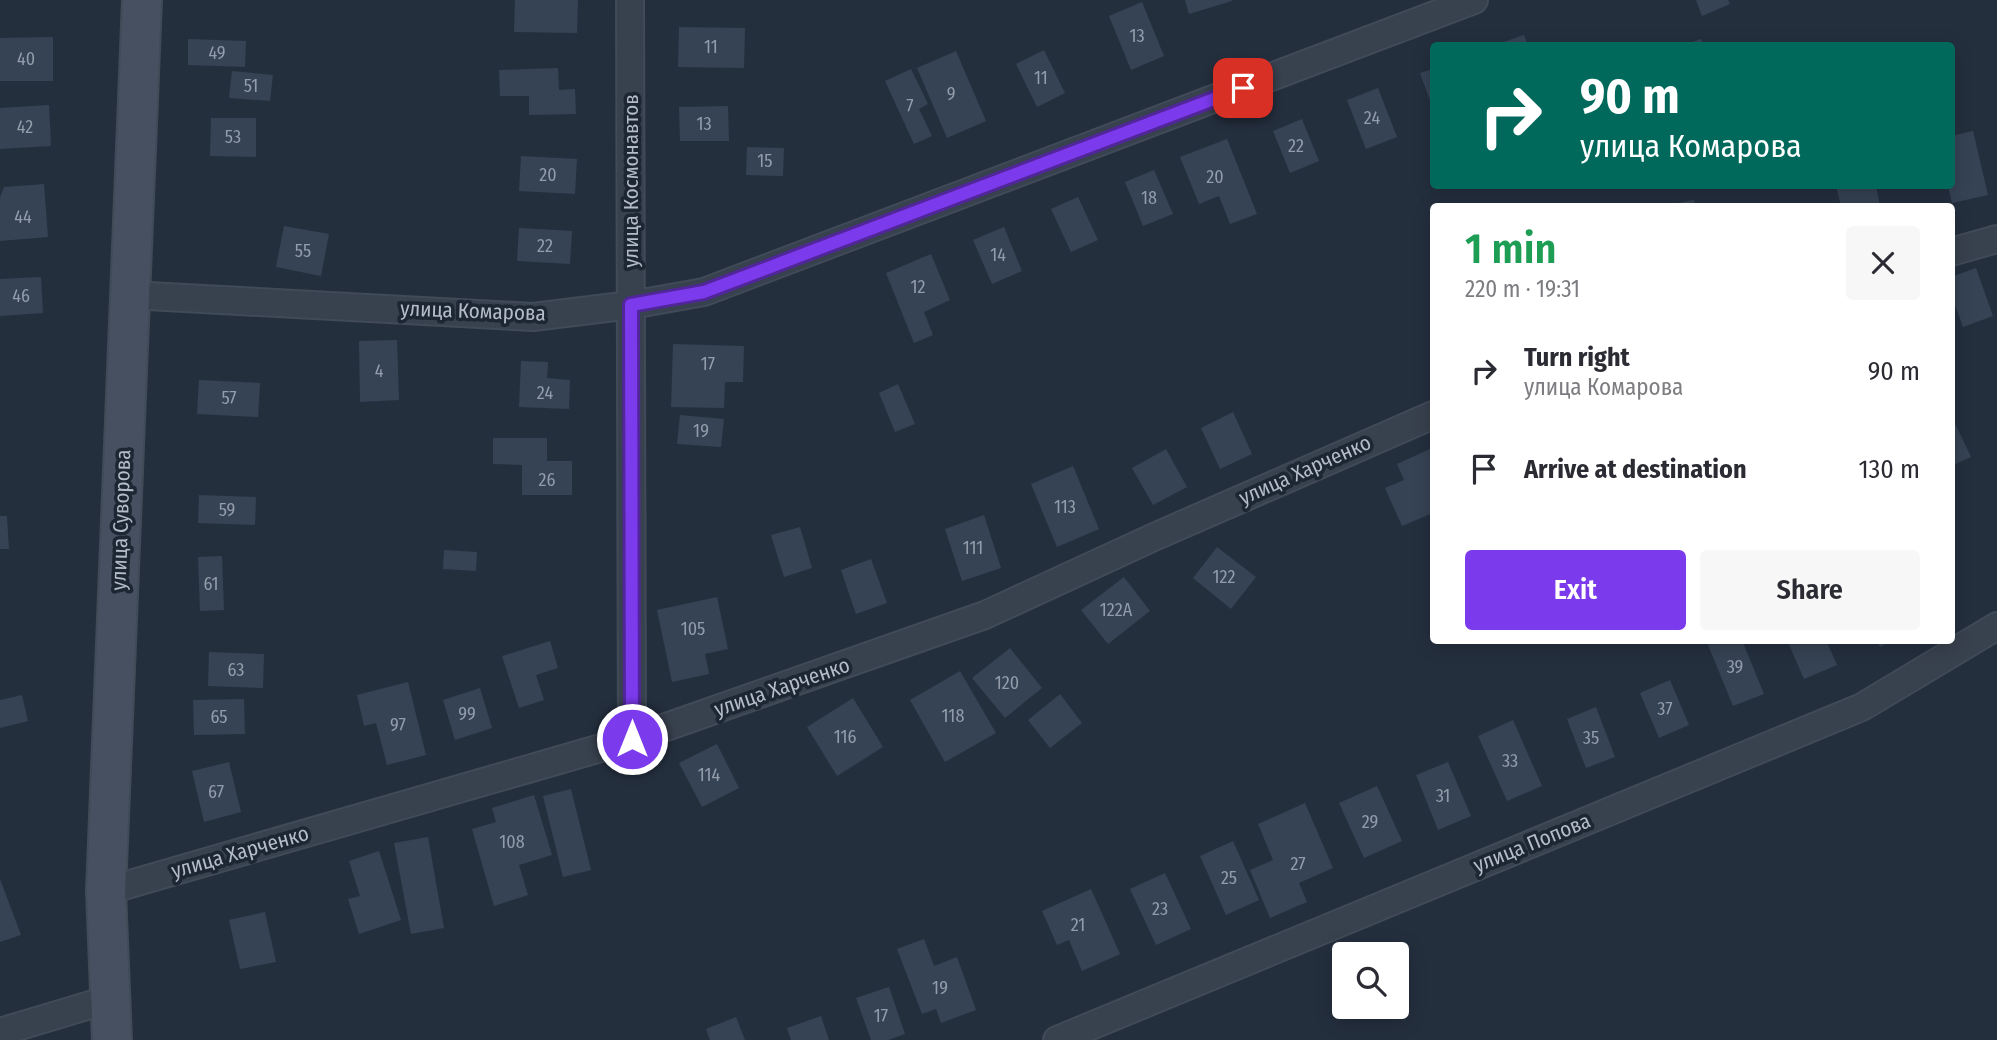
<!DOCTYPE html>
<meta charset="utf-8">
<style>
:root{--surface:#fff;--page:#f7f7f7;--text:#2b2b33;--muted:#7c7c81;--accent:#7c3aed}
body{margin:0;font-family:"Fira Sans Condensed",sans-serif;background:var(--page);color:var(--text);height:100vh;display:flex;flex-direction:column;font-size:26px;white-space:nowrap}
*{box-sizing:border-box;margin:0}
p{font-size:23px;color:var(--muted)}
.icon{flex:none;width:38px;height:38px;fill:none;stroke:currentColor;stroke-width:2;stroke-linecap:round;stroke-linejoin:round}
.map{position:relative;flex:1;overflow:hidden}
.details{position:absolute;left:1430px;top:203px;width:525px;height:441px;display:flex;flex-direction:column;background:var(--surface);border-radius:7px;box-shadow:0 4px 18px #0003}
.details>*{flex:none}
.hud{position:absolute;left:1430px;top:42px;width:525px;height:147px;border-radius:7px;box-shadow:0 4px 18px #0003;background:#00695c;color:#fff;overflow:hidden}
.controls{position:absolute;left:1332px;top:942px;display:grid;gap:14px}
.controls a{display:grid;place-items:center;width:77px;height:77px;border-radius:7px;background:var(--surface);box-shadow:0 4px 18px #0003;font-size:35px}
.pin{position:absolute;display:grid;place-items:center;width:60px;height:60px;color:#fff;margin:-30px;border-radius:14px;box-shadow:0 4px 10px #0006}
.me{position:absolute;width:77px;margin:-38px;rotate:0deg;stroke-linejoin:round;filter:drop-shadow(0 0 5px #0008)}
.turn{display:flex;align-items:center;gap:24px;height:147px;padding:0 35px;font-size:32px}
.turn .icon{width:91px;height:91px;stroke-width:2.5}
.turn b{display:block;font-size:49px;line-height:60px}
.round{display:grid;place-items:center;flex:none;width:74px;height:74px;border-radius:7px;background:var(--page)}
.overview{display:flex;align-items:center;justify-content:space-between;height:119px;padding:0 35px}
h1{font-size:42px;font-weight:600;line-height:52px;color:#1e9e55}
.cta{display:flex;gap:14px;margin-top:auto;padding:14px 35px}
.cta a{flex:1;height:80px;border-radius:7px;background:var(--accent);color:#fff;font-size:28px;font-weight:600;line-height:80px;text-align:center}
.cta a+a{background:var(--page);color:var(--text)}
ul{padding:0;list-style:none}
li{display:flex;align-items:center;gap:21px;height:98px;padding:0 35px}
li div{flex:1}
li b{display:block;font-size:26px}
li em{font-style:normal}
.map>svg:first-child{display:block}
.building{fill:#364354}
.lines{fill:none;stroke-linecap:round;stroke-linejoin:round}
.minor-casing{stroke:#414a57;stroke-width:30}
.secondary-casing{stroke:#414a57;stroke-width:42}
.minor{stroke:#38414e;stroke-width:26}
.secondary{stroke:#465061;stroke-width:38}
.route-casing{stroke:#51269a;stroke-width:18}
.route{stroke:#7c3aed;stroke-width:12}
.labels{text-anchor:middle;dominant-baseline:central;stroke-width:7;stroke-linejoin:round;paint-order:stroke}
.number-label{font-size:18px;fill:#929caa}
.street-label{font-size:21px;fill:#b4bcc9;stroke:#1d2633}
</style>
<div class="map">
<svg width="1997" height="1040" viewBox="0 0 1997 1040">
<rect width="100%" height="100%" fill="#242f3e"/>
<path class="building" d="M515,0h63l-1,33 -63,-1z
M1185,0h47v1l-43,13z
M1696,0h32l2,4 -28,12z
M1142,2l22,54 -33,14 -22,-54z
M679,27l66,1 -1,40 -66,-1z
M1524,35l4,11h-33v-1z
M53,37v44h-53v-43z
M188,39l58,2 -1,26 -57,-2z
M1701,39l3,7h-20v-1z
M1044,50l21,43 -28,14 -21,-43z
M956,51l30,70 -39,17 -30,-70z
M558,68l1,22 16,-1 1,25 -47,1v-19h-29l-1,-26z
M911,69l17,35 -9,5 13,27 -18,8 -29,-63z
M1433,69v40l-13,-36z
M232,71l41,4 -3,26 -41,-3z
M1378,88l19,49 -31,12 -19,-49z
M49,105l2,41 -51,3v-41z
M728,106l1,35h-49l-1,-34z
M211,118h45v39l-46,-1z
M1302,119l17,42 -29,12 -17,-42z
M1973,131l15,64 -36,8 -4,-17h3v-50z
M1227,139l30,75 -27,10 -11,-28 -20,8 -19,-47z
M747,147l37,1 -1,28 -37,-1z
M521,156l56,3 -2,35 -56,-3z
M1154,170l19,44 -30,12 -18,-44z
M44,184l4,53 -48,4v-44l4,-10z
M1836,186h40l4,20h-39z
M1078,197l20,43 -27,12 -20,-43z
M1694,200l1,6h-23v-2z
M284,226l45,8 -8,42 -45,-9z
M1004,227l18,44 -30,13 -19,-44z
M519,228l53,3 -2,33 -53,-3z
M931,254l19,46 -26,12 9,23 -19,8 -28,-70z
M1976,268l17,48 -30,11 -12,-33v-17z
M41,277l2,36 -43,3v-37z
M397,340l2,60 -39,2 -1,-61z
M673,344l71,2 -1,36h-18l-1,26 -53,-1z
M521,361l27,1 -1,16 23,2 -1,29 -50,-2z
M199,380l61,3 -2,34 -61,-3z
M898,384l17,40 -20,8 -16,-39z
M1233,412l19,42 -32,15 -19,-41z
M680,415l44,4 -3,28 -44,-3z
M1953,419l18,38 -20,9v-46z
M493,438h54v23h25v34h-50v-30l-29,-1z
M1432,448l1,65 -31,13 -17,-38 19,-8 -7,-16z
M1166,449l21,38 -34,18 -21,-37z
M1073,466l26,63 -42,18 -26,-63z
M199,495l57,2 -1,28 -57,-2z
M984,515l17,53 -39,13 -17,-52z
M0,516h7l2,33h-9z
M800,527l12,41 -28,9 -13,-42z
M1217,547l39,30 -25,32 -38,-31z
M444,550l33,2 -1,19 -33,-2z
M222,556l2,54 -24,1 -2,-54z
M871,559l16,44 -31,11 -15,-44z
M1124,577l26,34 -42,33 -27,-34z
M717,597l11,52 -23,5 4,20 -37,8 -15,-72z
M1706,640h36l22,54 -31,12z
M1787,640h39l11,25 -33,14z
M1877,640h16l-13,7z
M550,641l8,27 -22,7 8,25 -25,8 -17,-52z
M1010,648l32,40 -37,30 -33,-40z
M209,652l55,2 -1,34 -55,-2z
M960,671l36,62 -51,29 -35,-62z
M1670,680l19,45 -30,13 -19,-45z
M408,682l18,73 -39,10 -11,-42 -12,3 -7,-31z
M480,688l12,40 -37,12 -12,-40z
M1060,694l22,29 -32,25 -22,-28z
M22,695l6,26 -28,7v-28z
M853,698l30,49 -46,29 -30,-49z
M244,699l1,35 -51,1 -1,-35z
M1596,707l19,50 -29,11 -19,-49z
M1513,720l29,66 -35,15 -29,-65z
M717,744l22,44 -37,19 -23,-44z
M229,762l12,50 -37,10 -12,-51z
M1448,762l23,54 -33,14 -22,-55z
M1377,786l25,55 -38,17 -25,-55z
M571,789l20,81 -28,7 -20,-81z
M534,795l18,60 -33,10 9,30 -34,11 -22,-77 24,-7 -4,-14z
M1305,803l28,65 -34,15 8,19 -37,16 -20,-48 23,-10 -15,-36z
M428,837l16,91 -33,6 -17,-91z
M1233,841l26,59 -33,15 -26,-59z
M379,851l22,69 -42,14 -11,-35 12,-3 -11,-35z
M1165,873l26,56 -35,16 -26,-56z
M0,879l21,56 -21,7z
M1091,889l29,65 -38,17 -13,-31 -12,5 -15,-34z
M265,912l11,50 -36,7 -11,-49z
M924,939l10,27 23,-9 19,53 -35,13 -5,-14 -14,5 -25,-65z
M889,987l16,47 -17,6h-17l-15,-42z
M821,1016l8,24h-38l-4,-12z
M736,1017l9,23h-35l-4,-11z"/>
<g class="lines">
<defs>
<path id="minor" d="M630,0l2,739
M1951,252l46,-13
M130,295l403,22 98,-12 73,-13 770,-292
M106,891l526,-152 353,-124 169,-78 279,-122
M0,1032l110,-33
M1057,1040l805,-333 135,-81"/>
<path id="secondary" d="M112,1040l-6,-149 36,-891"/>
</defs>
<use href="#minor" class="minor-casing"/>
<use href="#secondary" class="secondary-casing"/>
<use href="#minor" class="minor"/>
<use href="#secondary" class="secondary"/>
</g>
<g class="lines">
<defs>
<path id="route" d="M632,739l-1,-434 73,-13 539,-204"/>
</defs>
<use href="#route" class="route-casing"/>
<use href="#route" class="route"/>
</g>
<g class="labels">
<g class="number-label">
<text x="1137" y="36">13</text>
<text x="711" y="47">11</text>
<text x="217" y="53">49</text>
<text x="26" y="59">40</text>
<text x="1041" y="78">11</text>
<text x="251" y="86">51</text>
<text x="951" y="94">9</text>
<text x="910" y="106">7</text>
<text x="1372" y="118">24</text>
<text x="704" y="124">13</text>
<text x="25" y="127">42</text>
<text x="233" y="137">53</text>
<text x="1296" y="146">22</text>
<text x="765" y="161">15</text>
<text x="548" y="175">20</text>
<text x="1215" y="177">20</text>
<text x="1149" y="198">18</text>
<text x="23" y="217">44</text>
<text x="545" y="246">22</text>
<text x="303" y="251">55</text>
<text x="998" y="255">14</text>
<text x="918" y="287">12</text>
<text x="21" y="296">46</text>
<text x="708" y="364">17</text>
<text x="379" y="371">4</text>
<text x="545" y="393">24</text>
<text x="229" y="398">57</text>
<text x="701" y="431">19</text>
<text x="547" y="480">26</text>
<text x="1065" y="507">113</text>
<text x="227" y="510">59</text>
<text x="973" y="548">111</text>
<text x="1224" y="577">122</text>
<text x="211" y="584">61</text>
<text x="1116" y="610">122А</text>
<text x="693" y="629">105</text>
<text x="1735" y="667">39</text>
<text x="236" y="670">63</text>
<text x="1007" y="683">120</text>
<text x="1665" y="709">37</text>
<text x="467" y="714">99</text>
<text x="953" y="716">118</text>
<text x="219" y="717">65</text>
<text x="398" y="725">97</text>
<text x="845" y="737">116</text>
<text x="1591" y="738">35</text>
<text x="1510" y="761">33</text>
<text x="709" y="775">114</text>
<text x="216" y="792">67</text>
<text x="1443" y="796">31</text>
<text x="1370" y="822">29</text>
<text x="512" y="842">108</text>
<text x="1298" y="864">27</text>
<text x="1229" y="878">25</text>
<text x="1160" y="909">23</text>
<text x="1078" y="925">21</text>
<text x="940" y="988">19</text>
<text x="881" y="1016">17</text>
</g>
<g class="street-label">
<text transform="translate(631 181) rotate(-90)">улица Космонавтов</text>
<text transform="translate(473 311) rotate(2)">улица Комарова</text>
<text transform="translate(1305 470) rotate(-24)">улица Харченко</text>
<text transform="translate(121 520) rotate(-88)">улица Суворова</text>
<text transform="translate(782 687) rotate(-19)">улица Харченко</text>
<text transform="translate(1532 843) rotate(-22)">улица Попова</text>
<text transform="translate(240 852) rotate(-16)">улица Харченко</text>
</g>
</g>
</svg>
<div class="controls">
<a><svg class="icon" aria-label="search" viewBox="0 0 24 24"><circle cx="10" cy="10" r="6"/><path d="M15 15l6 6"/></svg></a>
</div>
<div class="pin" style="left:1243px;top:88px;background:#d93025"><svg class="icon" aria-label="arrive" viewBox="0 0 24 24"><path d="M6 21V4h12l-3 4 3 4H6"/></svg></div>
<svg class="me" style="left:632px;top:739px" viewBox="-20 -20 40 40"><circle r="17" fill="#7c3aed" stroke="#fff" stroke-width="3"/><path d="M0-11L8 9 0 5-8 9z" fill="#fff"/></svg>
<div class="hud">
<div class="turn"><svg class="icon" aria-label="right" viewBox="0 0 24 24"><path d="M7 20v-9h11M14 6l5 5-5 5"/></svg><div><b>90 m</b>улица Комарова</div></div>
</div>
<section class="details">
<div class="overview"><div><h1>1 min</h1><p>220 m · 19:31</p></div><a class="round"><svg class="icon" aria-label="close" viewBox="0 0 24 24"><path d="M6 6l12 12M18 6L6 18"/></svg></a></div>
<ul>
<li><svg class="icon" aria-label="right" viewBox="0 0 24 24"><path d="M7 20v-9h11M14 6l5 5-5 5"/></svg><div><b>Turn right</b><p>улица Комарова</p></div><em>90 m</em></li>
<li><svg class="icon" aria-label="arrive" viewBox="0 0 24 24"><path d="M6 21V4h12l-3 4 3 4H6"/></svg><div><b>Arrive at destination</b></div><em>130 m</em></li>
</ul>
<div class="cta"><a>Exit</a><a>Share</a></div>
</section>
</div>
